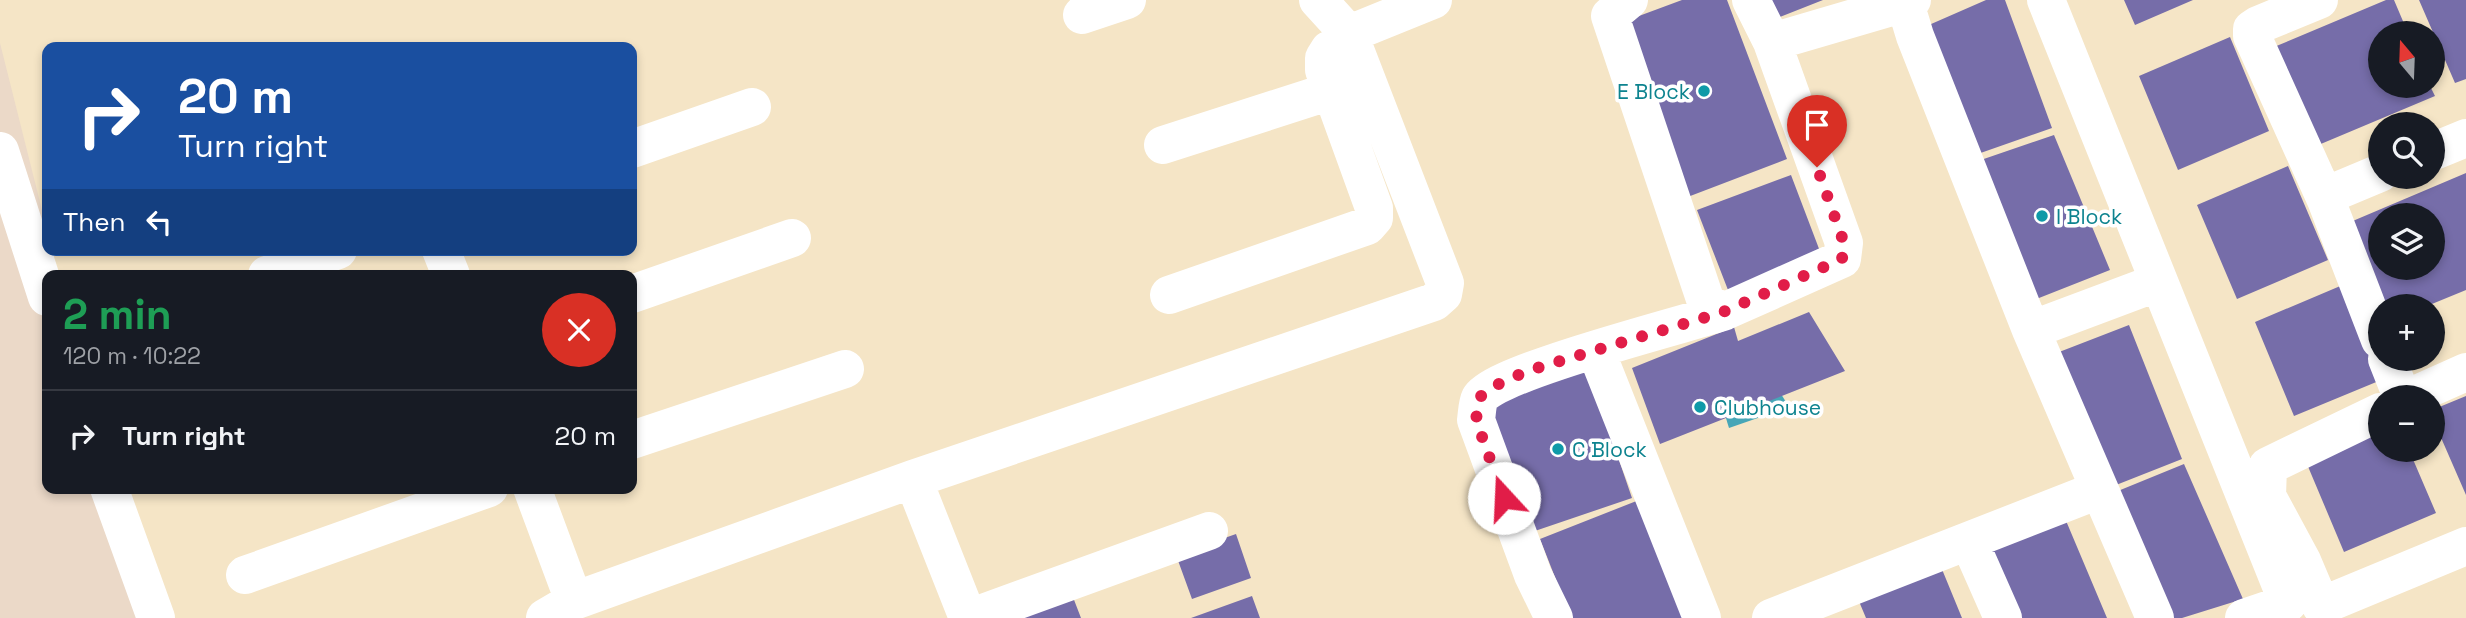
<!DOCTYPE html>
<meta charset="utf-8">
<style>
:root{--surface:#171b24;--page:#242831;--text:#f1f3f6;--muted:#9ea1a6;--line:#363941}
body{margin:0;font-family:"Space Grotesk",sans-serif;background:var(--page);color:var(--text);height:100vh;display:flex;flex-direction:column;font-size:26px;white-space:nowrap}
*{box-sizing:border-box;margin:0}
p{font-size:23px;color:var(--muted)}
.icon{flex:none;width:38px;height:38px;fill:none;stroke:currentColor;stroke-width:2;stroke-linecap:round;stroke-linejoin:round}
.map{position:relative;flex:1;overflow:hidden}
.side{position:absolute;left:42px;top:270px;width:595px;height:224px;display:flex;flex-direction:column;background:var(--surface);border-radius:14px;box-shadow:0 4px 10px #0003}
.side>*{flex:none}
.banner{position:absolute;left:42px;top:42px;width:595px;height:214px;border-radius:14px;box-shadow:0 4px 10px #0003;background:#1a4fa0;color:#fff;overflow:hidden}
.needle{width:46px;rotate:341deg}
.controls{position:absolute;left:2368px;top:21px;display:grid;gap:14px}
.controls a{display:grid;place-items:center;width:77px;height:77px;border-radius:50%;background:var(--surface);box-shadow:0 4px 10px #0003;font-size:35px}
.pin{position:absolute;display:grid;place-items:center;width:60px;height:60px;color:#fff;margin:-72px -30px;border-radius:50% 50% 50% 0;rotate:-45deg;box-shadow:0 0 7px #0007}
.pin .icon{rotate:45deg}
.me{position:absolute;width:77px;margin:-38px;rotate:340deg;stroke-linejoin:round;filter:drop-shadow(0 0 5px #0008)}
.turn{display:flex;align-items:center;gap:24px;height:147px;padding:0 21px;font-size:32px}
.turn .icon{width:91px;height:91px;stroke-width:2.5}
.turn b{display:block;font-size:49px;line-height:60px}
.then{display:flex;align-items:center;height:66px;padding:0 21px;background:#0003;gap:14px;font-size:26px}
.round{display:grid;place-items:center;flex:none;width:74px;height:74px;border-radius:37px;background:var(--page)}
.head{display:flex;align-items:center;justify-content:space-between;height:119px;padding:0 21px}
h1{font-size:42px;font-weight:600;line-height:52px;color:#1e9e55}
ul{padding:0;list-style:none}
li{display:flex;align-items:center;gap:21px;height:91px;padding:0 21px;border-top:2px solid var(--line)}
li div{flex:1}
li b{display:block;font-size:26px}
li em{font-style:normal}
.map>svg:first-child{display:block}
.industrial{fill:#ebd9c8}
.water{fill:#47a6b7}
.building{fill:#766da9;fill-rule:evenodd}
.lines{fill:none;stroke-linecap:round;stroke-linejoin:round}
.minor{stroke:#fff;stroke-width:38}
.route{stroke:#e11d48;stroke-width:12;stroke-dasharray:0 21.6}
.culture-dot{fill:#0f9aa8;stroke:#fff;stroke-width:2.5}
.labels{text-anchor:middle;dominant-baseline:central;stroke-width:7;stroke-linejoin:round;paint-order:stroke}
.culture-label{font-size:21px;fill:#0d838f;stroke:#fff;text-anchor:start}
</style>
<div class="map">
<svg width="2466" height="618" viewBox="0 0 2466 618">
<rect width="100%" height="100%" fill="#f5e5c6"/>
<path class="industrial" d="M0,43l47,187v20h5l6,25h-11v213h65l33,130h-145z"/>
<path class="water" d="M1770,376l19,31 -60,21 -4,-13z"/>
<path class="building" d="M1682,0h45l60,159 -102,39 -65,-175z
M1765,0h58l-51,20z
M1986,0h19l47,128 -80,28 -50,-128z
M2124,0h69l-58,25z
M2386,0h8l14,33h-28v53h50l5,10 -119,50 -42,-99z
M2419,0h47v79l-11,4z
M2230,37l39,94 -91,39 -39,-94z
M2054,135l56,135 -81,32 -54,-140z
M2288,166l40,94 -91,39 -40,-94z
M2466,173v117l-39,16h-43l-36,-83zM2380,215h52v53h-52z
M1791,175l30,79 -93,36 -31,-80z
M2345,284l41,94 -92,38 -39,-94z
M1809,312l36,59 -185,73 -28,-76 102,-41 4,14z
M2129,325l53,134 -71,28 -57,-133z
M1586,364l46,134 -103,35 -46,-133z
M2466,396v99l-34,-78v-7z
M2380,425v25h29l27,63 -92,39 -40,-95z
M2184,464l59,135 -61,19h-17l-52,-125z
M1639,500l47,118h-115l-31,-79z
M2064,516l43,102h-94l-30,-69z
M1236,534l15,44 -59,21 -16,-44z
M1939,562l23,56h-96l-8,-19z
M1071,592l10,26h-67z
M1252,596l8,22h-69z"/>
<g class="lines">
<path class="minor" d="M1318,0l31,34
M1751,0l21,42 133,-39
M1912,0l-7,3 10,33 116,294 124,288
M2046,0l242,603 -44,15
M2319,0l-61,25 -6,4v7l74,164 -1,-4 55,-23
M1082,15l45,-15
M1163,145l168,-54
M632,149l120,-42
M0,151l47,146
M2432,152l34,-14
M2326,200l54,140
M441,250l10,25
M267,275l71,-25
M632,294l160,-56
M1169,295l198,-69 7,-8v-10l-50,-138v-12l5,-8 23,-8
M1723,312l119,-53 2,-16 -72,-201
M2031,330l128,-48
M1596,351l106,267
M2387,359l15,38
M2410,397l56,-25
M2380,412l-112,54 -1,30 35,65 19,45 145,-60
M632,440l213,-71
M913,479l55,139
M109,488l47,130
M532,488l42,113 -29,17
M1969,541l34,77
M245,575l244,-87
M574,601l339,-122 521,-177 9,-8 2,-11 -96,-249 84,-34
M969,618l240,-87
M1554,618l-21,-43 -57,-155c1,-6 1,-16 4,-22 13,-25 206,-74 243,-86l-17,-10 -96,-286 19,-16
M1771,618l312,-122"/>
</g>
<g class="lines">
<path class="route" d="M1504,498l-28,-78 3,-22 11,-10 37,-17 196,-59 119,-53 2,-16 -27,-76"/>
</g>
<g class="culture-dot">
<circle cx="1704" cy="91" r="7"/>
<circle cx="2042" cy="216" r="7"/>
<circle cx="1700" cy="407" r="7"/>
<circle cx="1558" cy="449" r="7"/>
</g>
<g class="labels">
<g class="culture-label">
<text x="1690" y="91" text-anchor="end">E Block</text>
<text x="2056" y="216">I Block</text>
<text x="1714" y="407">Clubhouse</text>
<text x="1572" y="449">C Block</text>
</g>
</g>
</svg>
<div class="controls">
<a><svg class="needle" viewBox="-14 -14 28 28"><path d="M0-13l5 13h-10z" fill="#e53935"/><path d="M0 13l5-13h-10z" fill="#9ea1a6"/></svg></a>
<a><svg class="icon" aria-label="search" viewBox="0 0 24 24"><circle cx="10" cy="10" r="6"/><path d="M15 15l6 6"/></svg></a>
<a><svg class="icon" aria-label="layers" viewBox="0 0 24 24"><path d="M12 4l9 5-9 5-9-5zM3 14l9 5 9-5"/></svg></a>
<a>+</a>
<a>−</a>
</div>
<div class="pin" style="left:1817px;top:167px;background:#d93025"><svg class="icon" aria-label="arrive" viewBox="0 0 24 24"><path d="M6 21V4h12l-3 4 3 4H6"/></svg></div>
<svg class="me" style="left:1504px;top:498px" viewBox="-20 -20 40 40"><circle r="19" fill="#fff"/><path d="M0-13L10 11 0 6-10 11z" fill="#e11d48"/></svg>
<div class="banner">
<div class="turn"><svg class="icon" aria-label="right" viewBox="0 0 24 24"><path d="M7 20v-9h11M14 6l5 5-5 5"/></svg><div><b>20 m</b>Turn right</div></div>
<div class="then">Then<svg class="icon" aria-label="left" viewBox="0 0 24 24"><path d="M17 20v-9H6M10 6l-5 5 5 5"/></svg></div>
</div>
<section class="side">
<div class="head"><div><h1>2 min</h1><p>120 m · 10:22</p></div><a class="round" style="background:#d93025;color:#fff"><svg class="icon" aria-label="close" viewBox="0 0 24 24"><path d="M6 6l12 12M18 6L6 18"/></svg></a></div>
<ul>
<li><svg class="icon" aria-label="right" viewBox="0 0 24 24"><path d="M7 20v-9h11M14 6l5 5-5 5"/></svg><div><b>Turn right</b></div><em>20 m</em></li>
</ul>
</section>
</div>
